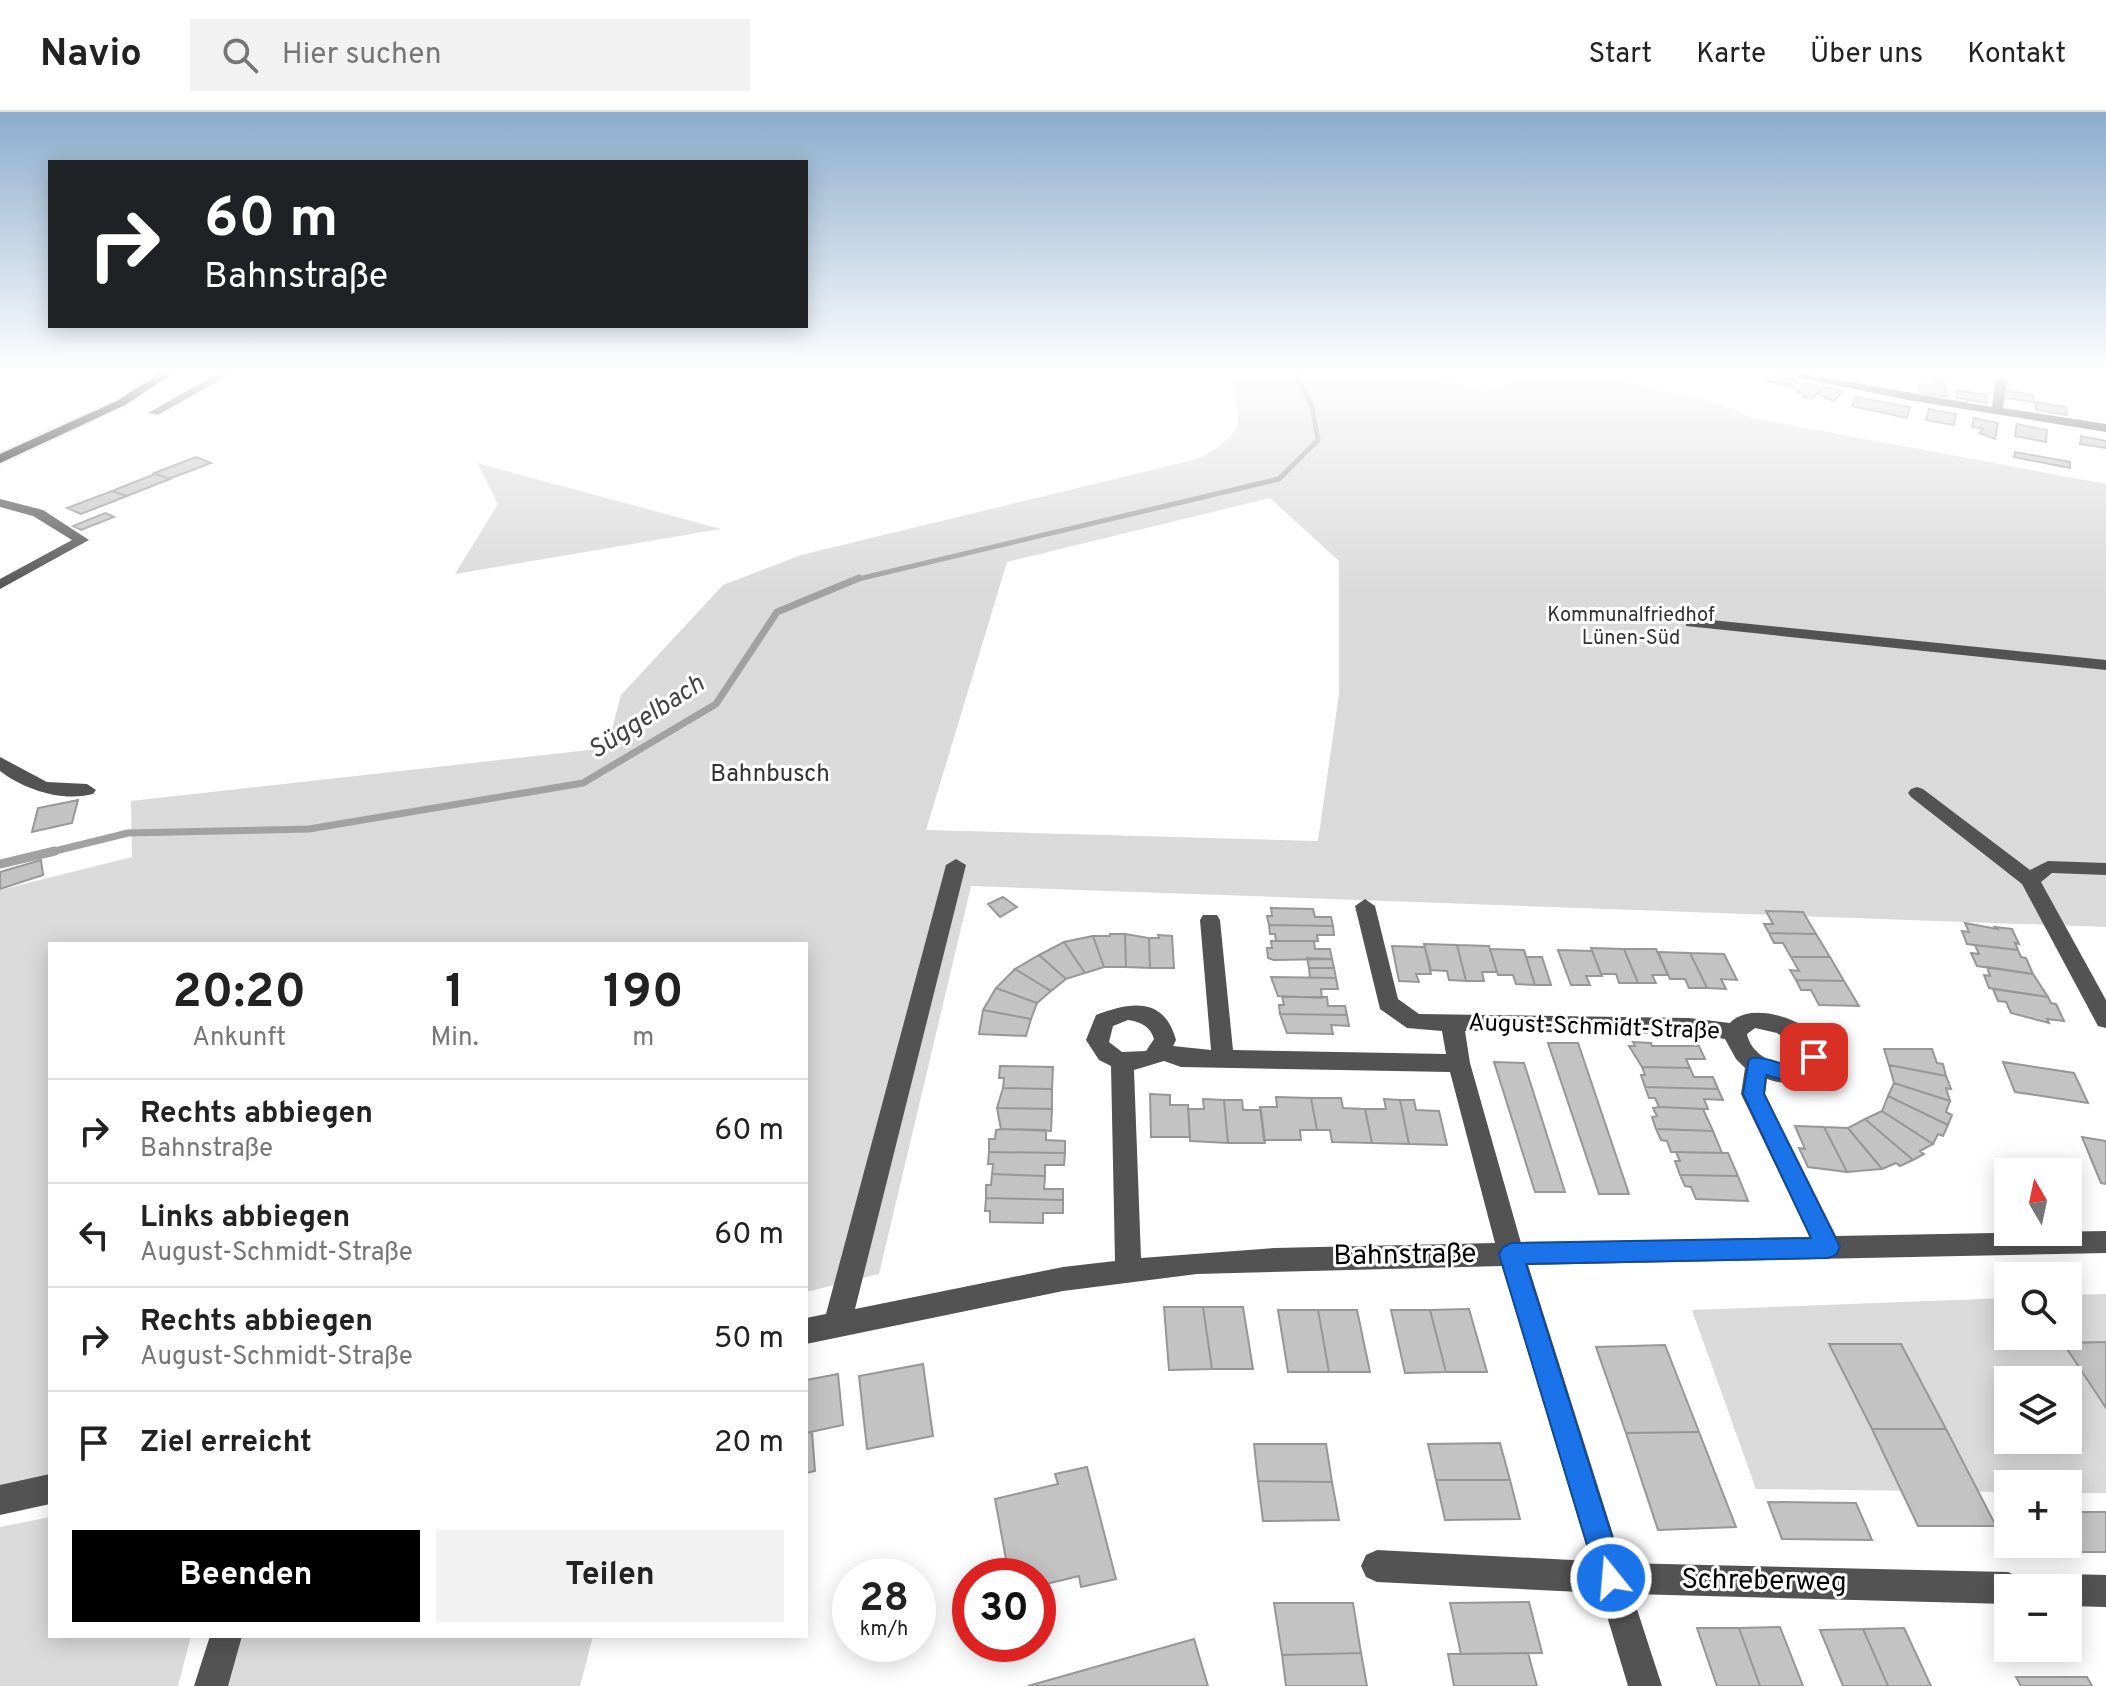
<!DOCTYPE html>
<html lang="de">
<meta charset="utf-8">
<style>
:root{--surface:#fff;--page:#f2f2f2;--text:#222;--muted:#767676;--line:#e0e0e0;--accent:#000}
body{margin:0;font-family:Overpass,sans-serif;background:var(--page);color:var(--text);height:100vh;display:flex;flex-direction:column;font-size:30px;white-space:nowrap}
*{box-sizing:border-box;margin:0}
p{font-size:26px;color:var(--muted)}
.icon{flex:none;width:44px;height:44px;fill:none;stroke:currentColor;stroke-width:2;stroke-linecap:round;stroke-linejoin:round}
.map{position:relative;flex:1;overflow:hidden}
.panel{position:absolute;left:48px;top:830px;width:760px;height:696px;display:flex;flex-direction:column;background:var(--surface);border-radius:0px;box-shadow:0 4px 20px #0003}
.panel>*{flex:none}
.banner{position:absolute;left:48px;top:48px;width:760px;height:168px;border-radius:0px;box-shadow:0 4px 20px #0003;background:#202124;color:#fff;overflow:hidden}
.needle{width:52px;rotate:351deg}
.fabs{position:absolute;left:1994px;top:1046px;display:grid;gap:16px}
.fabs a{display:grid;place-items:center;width:88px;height:88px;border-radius:0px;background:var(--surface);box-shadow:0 4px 20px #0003;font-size:40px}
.speed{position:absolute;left:832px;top:1446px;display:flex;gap:16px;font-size:40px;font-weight:700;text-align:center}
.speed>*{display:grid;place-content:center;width:104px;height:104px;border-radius:50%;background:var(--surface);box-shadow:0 4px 20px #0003;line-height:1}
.speed small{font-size:20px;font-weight:400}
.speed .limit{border:12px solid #d22;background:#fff;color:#111}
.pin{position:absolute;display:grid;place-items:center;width:68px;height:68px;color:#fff;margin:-34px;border-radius:16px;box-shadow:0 4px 12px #0006}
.me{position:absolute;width:88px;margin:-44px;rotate:343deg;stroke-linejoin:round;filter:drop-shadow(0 0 6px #0008)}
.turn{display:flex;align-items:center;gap:28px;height:168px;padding:0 24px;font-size:36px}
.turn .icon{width:104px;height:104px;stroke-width:2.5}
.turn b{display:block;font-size:56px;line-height:68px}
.eta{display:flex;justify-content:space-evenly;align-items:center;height:136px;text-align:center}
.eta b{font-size:48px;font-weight:700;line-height:56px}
.button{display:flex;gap:16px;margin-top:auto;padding:16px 24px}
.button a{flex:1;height:92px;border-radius:0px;background:var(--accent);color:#fff;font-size:32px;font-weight:700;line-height:92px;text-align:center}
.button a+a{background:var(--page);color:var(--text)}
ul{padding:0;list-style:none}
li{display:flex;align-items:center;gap:24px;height:104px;padding:0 24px;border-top:2px solid var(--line)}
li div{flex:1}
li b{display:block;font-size:30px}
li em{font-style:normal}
header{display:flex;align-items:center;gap:48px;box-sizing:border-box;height:112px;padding:0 40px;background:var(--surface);border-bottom:2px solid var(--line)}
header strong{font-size:38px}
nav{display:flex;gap:44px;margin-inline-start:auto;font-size:28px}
.search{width:560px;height:72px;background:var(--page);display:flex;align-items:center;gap:20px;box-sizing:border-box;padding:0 28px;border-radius:0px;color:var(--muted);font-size:30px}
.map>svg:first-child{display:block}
.green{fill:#dadada;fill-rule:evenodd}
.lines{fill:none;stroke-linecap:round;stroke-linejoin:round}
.stream-far2{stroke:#a1a1a1;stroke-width:5}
.stream-far1{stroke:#a1a1a1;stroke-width:7}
.stream{stroke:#a1a1a1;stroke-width:9}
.building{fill:#c3c3c3;stroke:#979797;stroke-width:2}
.major-casing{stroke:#dbdbdb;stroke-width:4}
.minor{fill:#535353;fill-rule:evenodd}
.major{fill:#000;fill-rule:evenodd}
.route{fill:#1a73e8;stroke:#114b97;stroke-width:2}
.labels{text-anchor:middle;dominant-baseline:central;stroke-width:6;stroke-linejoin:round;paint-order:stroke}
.far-park-label{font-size:20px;fill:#313131;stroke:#fff}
.park-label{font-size:24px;fill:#313131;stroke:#fff}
.street-label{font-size:24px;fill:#000;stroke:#fff}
.water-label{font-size:26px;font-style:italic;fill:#424242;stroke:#fff}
.near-street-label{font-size:28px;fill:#000;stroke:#fff}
</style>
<header>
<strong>Navio</strong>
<div class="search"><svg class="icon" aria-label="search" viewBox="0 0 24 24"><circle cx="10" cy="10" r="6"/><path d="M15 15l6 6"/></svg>Hier suchen</div>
<nav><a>Start</a><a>Karte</a><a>Über uns</a><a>Kontakt</a></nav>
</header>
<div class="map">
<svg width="2106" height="1574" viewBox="0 0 2106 1574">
<rect width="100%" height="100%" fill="#fff"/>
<path class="green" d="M1230,260h192v4l66,16 49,-20h47l136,32 32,14 354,66v443l-1135,-41 -92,388 -73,18v-348h-756v534l-50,11v-599l132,-33 -1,-56 476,-53 14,-53 102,-110 78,-30 396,-96c52,-27 44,-35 33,-87zM1270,386l69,63v133l-21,147 -392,-11 81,-268z
M477,351l244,66 -266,45 43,-70z
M2106,1182v199h-38v-9h-60v8l-252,-3 -64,-179 316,-12v38h60v-41zM2008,1268h60v60h-60z
M50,1405v119h141l-13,50h-178v-159z
M241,1524h352l-13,50h-353z"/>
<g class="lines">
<path class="stream-far2" d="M854,468l425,-101 39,-39 -6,-33 -17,-35"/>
<path class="stream-far1" d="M47,741l81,-20 181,-4 274,-46 133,-79 61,-92 82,-34"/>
<path class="stream" d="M0,752l55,-13"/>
</g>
<path class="building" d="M1773,263l26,6 -6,6 -27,-6z
M1933,267l11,2 3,16 -28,-5v-7l14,-1z
M1806,271l19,4 -14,12 -8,-2 3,-3 -9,-2z
M1825,275l18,4 -9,10 -17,-7z
M1956,278l30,5 1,8 -30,-5z
M2005,278l28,5 1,7 -29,-4z
M1855,285l55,10 -3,11 -55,-12z
M2035,290l31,5 1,8 -31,-5z
M1929,297l27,5 -2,11 -28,-5z
M1974,306l24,5 -3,16 -16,-6 4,-4 -11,-2z
M2017,312l30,6 -1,12 -31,-6z
M2081,324l25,5v7l-26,-4z
M2015,340l55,10v6l-56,-11z
M196,345l15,6 -42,16 -15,-6z
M155,362l15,5 -43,17 -15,-5z
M112,379l15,5 -46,18 -14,-6z
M105,401l9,4 -33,13 -8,-4z
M78,688l-6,23 -40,9 6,-24z
M41,748l2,15 -43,14v-17z
M1003,785l14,10 -17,10 -12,-13z
M1271,796l42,1 2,8h16l2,9 -64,-1 -2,-9h5z
M1766,799l37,1 13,22 -47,-1 -5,-9h9z
M1965,811l32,6 -2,-2 17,2 7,15 -4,-1 3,7 -51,-6 -5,-13 7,1z
M1269,813l64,1 1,9h-17l1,6h-42l-1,-7h-5z
M1769,821l47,1 14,23h-39l-8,-14h-9z
M1110,822h15l1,33h-22l-11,-31h17z
M1125,822l24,4 1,30 -24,-1z
M1158,823l14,1 2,32h-24l-1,-30h10z
M1093,824l11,31 -19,6 -21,-31z
M1271,829h43l1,8h15l2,10 -58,1 -6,-2 -1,-10h5z
M1064,830l21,31 -19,6 -27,-24z
M1424,832l33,1 9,36 -17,-1 -2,-9 -16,-1z
M1457,833l32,1 8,26h-15l2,9h-18z
M1975,833l43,5 3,7 5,1 7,16 -56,-8 -6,-13 8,1z
M1392,834l33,1 6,27h-15l3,8 -20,-1z
M1591,836l33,1 14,34h-19l-3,-9h-15z
M1490,837l34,1 11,35 -19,-1 -3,-9h-15z
M1624,837h32l12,26h-16l4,8h-18z
M1558,838l34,1 10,25h-16l4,9h-19z
M1658,840l32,1 17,35h-18l-4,-9h-15z
M1690,841l34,1 13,26 -16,-1 5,10 -19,-1z
M1039,843l27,24 -15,12 -36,-22z
M1526,845h16l9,28h-16z
M1791,845h39l14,24 -48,-1 -6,-10 9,1z
M1307,846l25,1 2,9h-25z
M1987,855l46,7 15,23 -59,-9 -5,-13 6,1z
M1309,856h25l2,10h-26z
M1015,857l36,22 -14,12 -41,-15z
M1271,865l65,1 2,11h-17l1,9 -44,-2z
M1796,868l48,1 15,25 -40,-1 -8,-15h-10z
M996,876l41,15 -6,16 -48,-9z
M1993,877l55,8 3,6 5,1 8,17 -17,-2 2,4 -38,-10 -5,-11 -8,-1z
M1282,885h45l1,9h17l2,9 -67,-1 -1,-9h5z
M983,898l48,9 -5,17 -47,-2z
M1280,902l67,1 2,11 -18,-1 2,9 -46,-1z
M1633,930l18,1 1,3h47l6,13h-19l4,9 -48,-1 -13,-21h6z
M1548,931h30l51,151h-30z
M1884,937h48l5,14 6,1 3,12 -57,-11z
M1494,950l30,1 41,129h-30z
M2003,950l71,11 14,30 -73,-11z
M1889,953l57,11 5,13 -5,-1 4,13 -56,-18z
M1000,954l53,1 -1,22 -49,-1 1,-10h-5z
M1642,955l48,1 4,9h19l5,12 -73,-2 -4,-12h4z
M1894,971l56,18 -4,11 6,3 -4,10 -60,-29z
M1645,975l73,2 5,11 -19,-1 4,10 -49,-2 -4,-9h-6z
M1003,976l49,1v20l-55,-1z
M1150,982l20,1v10h18l2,32h-39z
M1888,984l60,29 -5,11 -5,-2 -5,10 -51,-33z
M1276,985l35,1 6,32h-17l1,10h-37l-4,-33h17z
M1311,986h30l2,10 22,1 7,34 -40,-1 -2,-12h-13z
M1203,987l21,1 4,43 -38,-2 -2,-32h16z
M1384,987l16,1 9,44 -37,-1 -7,-34h21z
M1224,988h18l1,10h18l4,33h-37z
M1400,988h14l2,10 23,1 8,34 -38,-1z
M1659,995l44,2 10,22 -57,-2 -4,-12 5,-1 -4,-8z
M997,996l55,1 -1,22 -50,-2z
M1882,999l51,33 -13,7 4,3 -11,6 -48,-41z
M1865,1007l48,41 -13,6 -4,-3 -14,6 -34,-41z
M1795,1014l29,1 23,45 -39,-5 -9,-19 6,1z
M1824,1015l24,1 34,41 -35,3z
M1001,1017l45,1v10l19,1v12l-76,-1v-13h6l1,-9z
M1656,1017l57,2 9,22 -51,-1 -4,-11 -6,-1z
M2082,1025l24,4v43l-5,-1z
M989,1040l76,1 -1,12h-19v11l-53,-2 1,-10h-5z
M1676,1040l52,1 10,23 -58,-1 -5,-14h5z
M992,1062l53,2 -1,13h19v11l-77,-2v-13h5z
M1680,1063l58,1 10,25 -52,-2 -5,-12 -6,-1z
M986,1086l77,2v13h-20v10l-53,-1v-11h-5z
M1164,1195h39l9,62 -43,1z
M1203,1195h40l10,62h-41z
M1469,1197l18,63h-41l-16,-62z
M1278,1198h40l11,62h-41z
M1318,1198h39l13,62h-41z
M1391,1198h39l16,62 -41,1z
M2106,1230v66l-43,-65z
M1829,1232h72l45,85h-74z
M1665,1233l34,87 -73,1 -30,-86z
M923,1252l10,72 -66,13 -8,-73z
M838,1262l5,51 -37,8v-53z
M1872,1317h74l50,97h-78z
M812,1320l3,39 -9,2v-40z
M1699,1320l37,95 -78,3 -32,-97z
M1500,1331l10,37h-74l-8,-36z
M1254,1332h72l6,38 -74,-1z
M1087,1355l29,112 -35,8 -2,-11 -41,10v-10h-29l-14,-77 63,-15 -3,-10z
M1436,1368h74l10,39 -75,1z
M1258,1369l74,1 7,38 -76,1z
M1768,1390l88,1 16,37 -90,-1z
M2068,1400h38v40h-72l-4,-8h38z
M1529,1490l13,51 -81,1 -11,-51z
M1274,1491h79l8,50 -79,2z
M1780,1515l23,59h-43l-21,-58z
M1697,1516h42l21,58h-43z
M1904,1516l27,58h-43l-25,-57z
M1863,1517l25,57h-45l-23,-56z
M1194,1527l14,47h-180z
M1361,1541l6,33h-81l-4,-31z
M1528,1541l9,33h-83l-6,-32z
M2016,1565h71l5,9h-71z"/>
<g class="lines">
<defs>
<path id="major" d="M162,260h13l-50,33 -125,58v-9l117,-53z"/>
</defs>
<use href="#major" class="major-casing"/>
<path class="minor" d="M220,260h14l-76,43 -10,-2z
M1771,260h22l199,35 3,-26 6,-3 6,3 -4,27 103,16v8l-198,-32z
M0,387l43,11 46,30 -89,49v-10l72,-39 -39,-24 -33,-9z
M1691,506l415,42v10l-420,-44v-6z
M0,645l47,25 40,2 9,6 -3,4c-31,8 -68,-4 -93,-23z
M1917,675l6,2 107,81 18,-9 58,2v12l-54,-2 -11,9 65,118v28l-8,-2 -76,-142 -111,-87 -3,-4 3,-4z
M956,747l10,6 -111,444 208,-42 52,-6 -4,-195 -12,-6 -13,-20 10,-25c34,-13 68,-19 80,25l-3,6 38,4 -11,-130 3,-5h14l3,5 13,130 213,4 -4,-23 -35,-3 -27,-19 -25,-103 10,-7 10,7 23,93 21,15 270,4 41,5c28,-32 132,18 84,53 -14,11 -32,8 -47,3l-2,15 71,142 270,-5v22l-578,12 94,298 386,9 11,5 5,11h-16v16l-376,-10 30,92h-34l-28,-93 -223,-11 -11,-5 -5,-11 5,-11 11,-5 214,11 -89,-295 -305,8 -134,17 -257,53v-26l20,-4 120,-449zM1128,908c13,2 22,6 26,19l-8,12 -24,1 -13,-10 4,-16zM1755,916l22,5 26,17 -1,10 -11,6c-19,-2 -40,-12 -44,-32zM1465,919l224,3 36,5 11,20 9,9 -4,26 69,143 -289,6 -51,-180zM1164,949l17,6 269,5 45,171 -221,5 -133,10 -7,-188z
M50,1362v30l-50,11v-30z
M2068,1462l38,1v32l-38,-1v-18h-15l4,-9z
M210,1524h32l-14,50h-34z"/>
<use href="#major" class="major"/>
</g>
<linearGradient id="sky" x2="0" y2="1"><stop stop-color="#8baccc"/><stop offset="0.54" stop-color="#fff"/><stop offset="1" stop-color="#fff" stop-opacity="0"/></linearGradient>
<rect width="2106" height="480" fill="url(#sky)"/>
<path class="route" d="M1814,937l7,3 4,5c-10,29 -35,26 -59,18l-2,19 76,153 -4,8 -8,3 -302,6 99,314 -4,10 -10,4 -10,-4 -4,-10 -98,-324 4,-7 8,-4 300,-5 -68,-144 6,-35c16,-5 31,8 48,6l10,-13z"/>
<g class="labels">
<g class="far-park-label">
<text x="1631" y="504">Kommunalfriedhof<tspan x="1631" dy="23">Lünen-Süd</tspan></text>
</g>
<g class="park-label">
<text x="770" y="663">Bahnbusch</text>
</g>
<g class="street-label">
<text transform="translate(1594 916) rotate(2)">August-Schmidt-Straße</text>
</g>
<g class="water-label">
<text transform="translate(647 606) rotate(-33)">Süggelbach</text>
</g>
<g class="near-street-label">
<text transform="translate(1405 1144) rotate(-1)">Bahnstraße</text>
<text transform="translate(1764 1470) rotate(1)">Schreberweg</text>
</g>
</g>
</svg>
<div class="fabs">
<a><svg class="needle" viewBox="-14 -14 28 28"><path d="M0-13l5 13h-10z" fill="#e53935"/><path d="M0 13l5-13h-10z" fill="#767676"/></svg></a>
<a><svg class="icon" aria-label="search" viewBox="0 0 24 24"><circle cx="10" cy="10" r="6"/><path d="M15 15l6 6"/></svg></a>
<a><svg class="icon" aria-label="layers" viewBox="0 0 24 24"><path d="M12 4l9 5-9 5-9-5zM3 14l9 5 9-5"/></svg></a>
<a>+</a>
<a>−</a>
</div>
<div class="speed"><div>28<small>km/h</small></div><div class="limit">30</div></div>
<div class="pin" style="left:1814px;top:945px;background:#d93025"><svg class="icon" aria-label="arrive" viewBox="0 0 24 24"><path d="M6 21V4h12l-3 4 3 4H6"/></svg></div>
<svg class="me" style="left:1611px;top:1466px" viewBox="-20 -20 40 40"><circle r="17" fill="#1a73e8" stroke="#fff" stroke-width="3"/><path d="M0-11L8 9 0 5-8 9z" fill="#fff"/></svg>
<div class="banner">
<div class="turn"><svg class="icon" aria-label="right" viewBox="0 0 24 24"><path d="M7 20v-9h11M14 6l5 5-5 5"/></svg><div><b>60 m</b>Bahnstraße</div></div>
</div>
<section class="panel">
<div class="eta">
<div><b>20:20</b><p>Ankunft</p></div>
<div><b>1</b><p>Min.</p></div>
<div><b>190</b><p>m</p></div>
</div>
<ul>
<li><svg class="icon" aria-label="right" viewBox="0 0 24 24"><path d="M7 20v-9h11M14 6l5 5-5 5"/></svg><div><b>Rechts abbiegen</b><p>Bahnstraße</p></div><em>60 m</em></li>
<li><svg class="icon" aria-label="left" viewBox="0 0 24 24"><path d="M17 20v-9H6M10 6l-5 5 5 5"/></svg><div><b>Links abbiegen</b><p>August-Schmidt-Straße</p></div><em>60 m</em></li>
<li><svg class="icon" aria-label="right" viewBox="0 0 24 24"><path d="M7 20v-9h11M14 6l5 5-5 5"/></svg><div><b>Rechts abbiegen</b><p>August-Schmidt-Straße</p></div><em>50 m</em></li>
<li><svg class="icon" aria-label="arrive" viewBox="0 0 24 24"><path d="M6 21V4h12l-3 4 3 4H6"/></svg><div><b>Ziel erreicht</b></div><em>20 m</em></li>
</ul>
<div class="button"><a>Beenden</a><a>Teilen</a></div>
</section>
</div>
